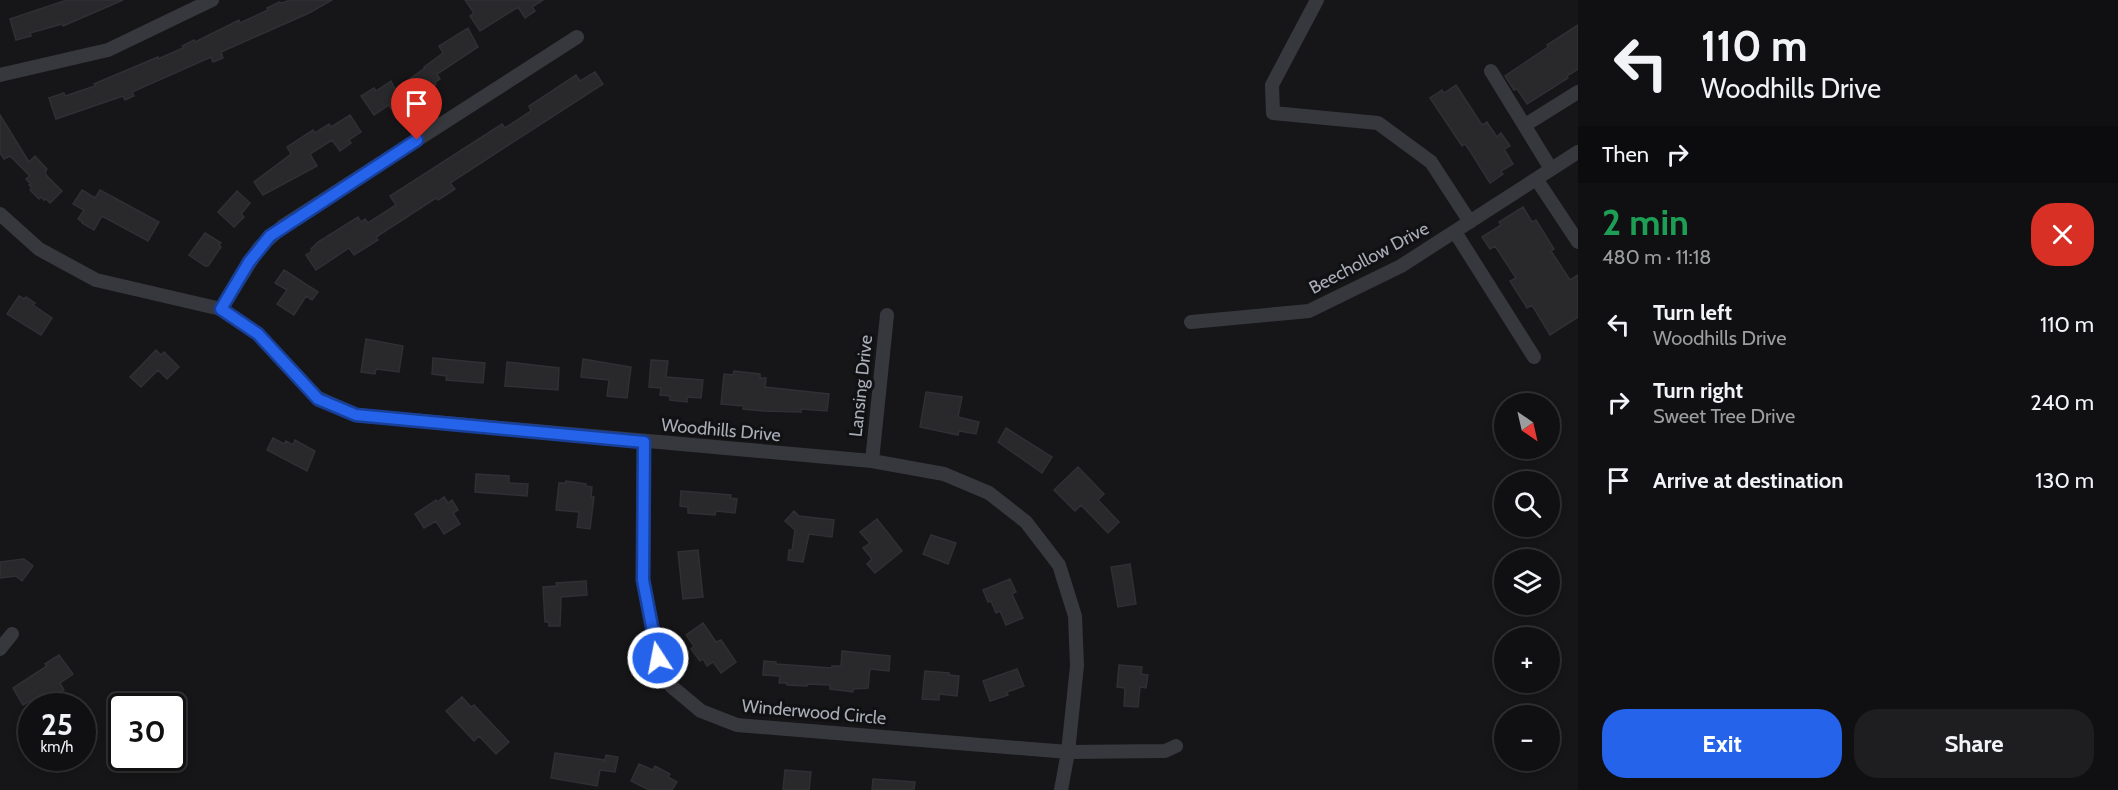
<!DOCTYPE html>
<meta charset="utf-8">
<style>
:root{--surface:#101012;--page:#1e1e20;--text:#f1f3f6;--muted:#9c9d9f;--line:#303032;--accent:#2563eb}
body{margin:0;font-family:Cabin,sans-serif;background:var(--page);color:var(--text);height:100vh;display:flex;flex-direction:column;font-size:22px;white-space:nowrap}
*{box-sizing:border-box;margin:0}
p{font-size:20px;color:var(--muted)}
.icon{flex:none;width:33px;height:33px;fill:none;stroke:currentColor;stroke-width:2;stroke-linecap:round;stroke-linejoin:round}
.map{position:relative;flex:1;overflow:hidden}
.panel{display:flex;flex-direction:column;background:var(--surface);width:540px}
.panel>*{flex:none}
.hud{background:#101012;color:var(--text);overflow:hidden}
.needle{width:39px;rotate:146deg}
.tools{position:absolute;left:1494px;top:393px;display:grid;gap:12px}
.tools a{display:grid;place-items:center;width:66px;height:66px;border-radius:50%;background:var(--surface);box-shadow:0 3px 9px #0003,0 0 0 2px var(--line);font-size:30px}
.speed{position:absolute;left:18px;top:693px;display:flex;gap:12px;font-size:30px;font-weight:700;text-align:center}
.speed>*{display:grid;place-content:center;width:78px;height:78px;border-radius:50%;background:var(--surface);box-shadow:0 3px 9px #0003,0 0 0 2px var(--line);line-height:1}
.speed small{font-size:15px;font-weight:400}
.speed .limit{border:3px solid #111;border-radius:9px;background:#fff;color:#111}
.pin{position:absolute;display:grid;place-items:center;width:51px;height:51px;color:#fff;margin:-62px -26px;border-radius:50% 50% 50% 0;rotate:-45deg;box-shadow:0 0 6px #0007}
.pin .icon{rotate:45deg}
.me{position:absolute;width:66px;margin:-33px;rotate:349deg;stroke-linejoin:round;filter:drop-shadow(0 0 4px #0008)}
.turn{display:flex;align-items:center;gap:21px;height:126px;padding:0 24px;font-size:27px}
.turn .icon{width:78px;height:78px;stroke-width:2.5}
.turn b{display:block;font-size:42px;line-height:51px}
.then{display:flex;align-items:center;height:57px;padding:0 24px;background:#0003;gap:12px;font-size:22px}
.round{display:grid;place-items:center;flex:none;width:63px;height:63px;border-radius:24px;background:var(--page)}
.overview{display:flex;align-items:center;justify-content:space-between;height:102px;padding:0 24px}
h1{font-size:36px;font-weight:700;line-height:45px;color:#1e9e55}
.button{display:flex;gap:12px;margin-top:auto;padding:12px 24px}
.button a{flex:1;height:69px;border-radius:24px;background:var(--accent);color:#fff;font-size:24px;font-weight:700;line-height:69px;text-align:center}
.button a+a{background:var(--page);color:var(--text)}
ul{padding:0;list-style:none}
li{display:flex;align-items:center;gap:18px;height:78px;padding:0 24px}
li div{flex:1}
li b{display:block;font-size:22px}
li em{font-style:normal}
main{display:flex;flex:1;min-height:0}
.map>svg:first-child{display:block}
.building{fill:#29292c;stroke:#303034;stroke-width:1.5}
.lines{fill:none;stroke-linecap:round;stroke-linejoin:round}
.minor{stroke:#37383d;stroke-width:14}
.route-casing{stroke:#184099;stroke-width:15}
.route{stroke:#2563eb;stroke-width:10}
.labels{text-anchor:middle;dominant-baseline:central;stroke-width:6;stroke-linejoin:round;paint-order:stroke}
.street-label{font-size:18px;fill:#a8adb8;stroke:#111113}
</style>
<main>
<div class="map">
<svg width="1578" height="790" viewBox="0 0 1578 790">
<rect width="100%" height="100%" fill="#161618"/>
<path class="building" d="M67,0h56l-60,26 -1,-2 -32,9 1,3 -15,4 -6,-21z
M290,0h42l-23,13 -88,39 2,6 -10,4 -2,-5 -79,35 2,4 -9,4 -2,-4 -67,23 -7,-21 15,-5 1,3 30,-10 -1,-2 64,-27v2l25,-11 -1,-2 12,-6 1,2 44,-22 1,3 28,-13 -1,-2 12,-6 3,1z
M465,0h78l-11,7 3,4 -10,7 -7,-11 -38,24 -10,-15 4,-3z
M1578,25v44l-11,7 1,2 -41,26 -10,-15 -3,1 -9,-14 43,-29 -1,-2z
M468,28l10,19 -41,27 3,5 -5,3 1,2 -6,5h-4l-21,14 1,2 -12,8 -5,-8 -15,10 -13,-19 13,-8 2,3 15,-10 4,8 30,-21 -1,-1 19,-14 -4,-7z
M595,72l8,12 -153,99 5,6 -17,11 -2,-2 -60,39 2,3 -24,15 -5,-7 -33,22 -10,-15 6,-4 -1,-2 7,-7 40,-25 3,5 4,-3 3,4 28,-18 -6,-9 112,-72 3,4 26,-17 -2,-5 47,-31 4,6z
M1456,85l26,40 5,-3 10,15 4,-4 9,13 -6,3 9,15 -12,7 2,3 -13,9 -20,-32 -5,-7 -3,2 -32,-48 12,-8 2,3z
M0,115l29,47 6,-6 12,13 -2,3 2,4 15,15 -12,12 -4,-4 -2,1 -3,-3 -2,2 -9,-9 2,-2 -3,-3 2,-1 -5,-5 4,-3 -20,-20 -6,3 -4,-6z
M350,115l11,17 -12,8 2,3 -11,8 -8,-11 -22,14 7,12 -54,29 -9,-13 37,-28 -4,-7 26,-17 2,3 14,-9 2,3z
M82,190l13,8 5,-8 59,32 -11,19 -46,-25 -8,14 -12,-7 1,-1 -5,-3 6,-9 -11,-6z
M237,191l13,12 -9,11 3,3 -10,10 -16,-15z
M1523,207l9,15 4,-2 18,29 -3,2 19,29 8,-5v42l-28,18 -18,-30 -5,3 -17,-27 6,-3 -21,-32 -5,3 -8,-12 19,-12 -2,-3z
M205,233l16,10 -2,2 2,2 -13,19h-3l-16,-11z
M284,270l34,22 -6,8 -6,-4 -12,19 -17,-11 10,-14 -12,-7z
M19,296l5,3 2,-2 9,6 -2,2 19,13 -11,17 -34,-21z
M366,339l37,7 -4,26 -23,-3 -1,5 -14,-2z
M156,350l5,5 3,-3 15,15 -12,12 -9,-9 -17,17 -11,-10z
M433,358l52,5 -2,20 -37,-3 1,-4 -15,-2z
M583,359l48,8 -4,31 -20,-2 2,-16 -28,-3z
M651,360l17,1 -2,16 37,3 -2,18 -14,-1v5l-17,-2v-4l-10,-1 1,-7 -12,-1z
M507,362l52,6 -1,22 -53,-4z
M734,371l26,3v4h6l-1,9 64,7 -2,17 -26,-2v3l-38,-1 -20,-2 1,-3 -23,-2 3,-30 9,1z
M926,392l36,5 -4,20 21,5 -3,12 -17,-3 -1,4 -38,-8z
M1006,428l46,29 -10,16 -44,-31z
M273,438l11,6 2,-3 7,4 2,-5 20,11 -8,20 -40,-21z
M1078,467l26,27 -6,6 21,22 -11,11 -27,-28 -6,6 -21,-21z
M476,474l33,2v7l19,1 -1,12 -52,-4z
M566,481l20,3v2l6,1 -1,10h3l-4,32 -13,-2 2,-15 -23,-2 3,-27h6z
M681,491l50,4 -1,3 7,1 -2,14 -19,-2 -1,4 -27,-2v-6l-8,-1z
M444,497l4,6 4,-3 6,10 -5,3 7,11 -16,10 -8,-13 -12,7 -9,-14 21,-14 1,2z
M794,511l5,5 35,4 -2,17 -23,-3 -6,28 -15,-2 1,-10h3l3,-20 -10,-9z
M877,519l25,32 -27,22 -8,-9 5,-5 -9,-11 7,-5 -10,-11z
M931,535l25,8 -8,21 -25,-10z
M698,550l5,47 -20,2 -5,-47z
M24,559l9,7 -11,15 -6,-5 -16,2v-16z
M1130,564l6,40 -18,3 -7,-40z
M1010,579l6,13 -4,2 11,24 -17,7 -6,-14 -4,2 -5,-12 -3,1 -5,-12z
M586,581l1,14 -26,2 -1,29h-11v-4h-4l-2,-35 14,-1 -1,-3z
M703,623l13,19 5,-2 15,22 -15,11 -8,-11 -6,4 -4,-7 -3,2 -9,-12 3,-3 -8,-11z
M842,651l48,5 -1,15 -19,-2 -2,19 -15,1v3l-23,-3v-4l-23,-1v2l-20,-1v-2h-8l1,-7 -17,-1 1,-14 12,1v2l56,4v-2h9z
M59,655l14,19 -13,9 4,7 -16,10 -5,-7 -20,12 -10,-17 34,-22 -2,-2z
M1119,665l23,2 -1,7 7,1 -2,13 -6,-1 -2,20 -14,-1 1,-18 -8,-1z
M1017,669l7,17 -17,6 1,3 -18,6 -7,-20z
M925,671l24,2v2l10,1 -2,20 -18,-2v6l-17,-1z
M462,697l9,10 3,-2 35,37 -13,12 -17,-18 -5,5 -28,-30z
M555,753l49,7v3l2,-8 12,2 -3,15 -15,-2 -3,16 -46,-8z
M639,764l14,6 2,-4 15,8 -2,3 9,5 -5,8h-23l-18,-9z
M785,770l26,2 -2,18h-26z
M873,779l42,3 -1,8h-42z"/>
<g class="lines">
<path class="minor" d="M1317,0l-45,85 1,28 105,10 53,39 39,60
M1491,71l60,98
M0,75l108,-25 104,-50
M1525,125l53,-33
M1537,180l41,62
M0,214l39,35 57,31 125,29 37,25 60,64 38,17 516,46 72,13 45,19 37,29 33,43 16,51 2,50 -9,86 -7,38
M1455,232l79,125
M221,309l38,-61 24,-22 294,-189
M1191,322l118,-11 92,-45 177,-114
M644,442l-1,138 15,78 13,28 30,25 36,14 331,27 97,-1 11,-5
M872,461l15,-146
M0,649l12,-15"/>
</g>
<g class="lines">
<defs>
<path id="route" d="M417,140l-147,96 -21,26 -28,47 37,25 60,65 38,16 288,27 -1,138 15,78"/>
</defs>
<use href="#route" class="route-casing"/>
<use href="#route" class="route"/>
</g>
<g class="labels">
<g class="street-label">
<text transform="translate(1369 258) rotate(-28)">Beechollow Drive</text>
<text transform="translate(861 386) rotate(-84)">Lansing Drive</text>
<text transform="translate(721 430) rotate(5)">Woodhills Drive</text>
<text transform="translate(814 712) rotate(5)">Winderwood Circle</text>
</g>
</g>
</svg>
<div class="tools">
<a><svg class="needle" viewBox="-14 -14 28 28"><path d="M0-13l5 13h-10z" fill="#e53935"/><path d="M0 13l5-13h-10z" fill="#9c9d9f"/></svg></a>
<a><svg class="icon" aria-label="search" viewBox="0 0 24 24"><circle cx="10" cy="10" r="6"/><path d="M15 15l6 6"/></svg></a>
<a><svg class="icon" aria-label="layers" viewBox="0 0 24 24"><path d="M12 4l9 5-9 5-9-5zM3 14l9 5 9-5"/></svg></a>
<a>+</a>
<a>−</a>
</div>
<div class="speed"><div>25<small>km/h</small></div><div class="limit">30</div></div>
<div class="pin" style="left:417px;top:140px;background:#d93025"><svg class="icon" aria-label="arrive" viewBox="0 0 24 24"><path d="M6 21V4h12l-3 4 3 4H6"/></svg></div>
<svg class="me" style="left:658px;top:658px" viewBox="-20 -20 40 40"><circle r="17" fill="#2563eb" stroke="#fff" stroke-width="3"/><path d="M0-11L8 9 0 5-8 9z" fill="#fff"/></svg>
</div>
<section class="panel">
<div class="hud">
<div class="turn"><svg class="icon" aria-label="left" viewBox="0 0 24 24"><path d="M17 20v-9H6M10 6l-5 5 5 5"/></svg><div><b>110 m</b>Woodhills Drive</div></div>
<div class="then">Then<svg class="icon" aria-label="right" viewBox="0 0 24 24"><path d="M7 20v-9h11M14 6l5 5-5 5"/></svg></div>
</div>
<div class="overview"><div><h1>2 min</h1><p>480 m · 11:18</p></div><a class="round" style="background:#d93025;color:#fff"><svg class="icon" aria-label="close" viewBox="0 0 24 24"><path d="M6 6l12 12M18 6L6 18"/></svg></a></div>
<ul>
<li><svg class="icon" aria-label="left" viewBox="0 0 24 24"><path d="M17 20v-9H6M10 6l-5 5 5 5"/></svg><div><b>Turn left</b><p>Woodhills Drive</p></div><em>110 m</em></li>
<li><svg class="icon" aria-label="right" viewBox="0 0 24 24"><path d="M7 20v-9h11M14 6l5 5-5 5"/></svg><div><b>Turn right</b><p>Sweet Tree Drive</p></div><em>240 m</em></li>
<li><svg class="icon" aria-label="arrive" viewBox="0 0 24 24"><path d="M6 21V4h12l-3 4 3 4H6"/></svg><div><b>Arrive at destination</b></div><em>130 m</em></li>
</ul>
<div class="button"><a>Exit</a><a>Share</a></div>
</section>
</main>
